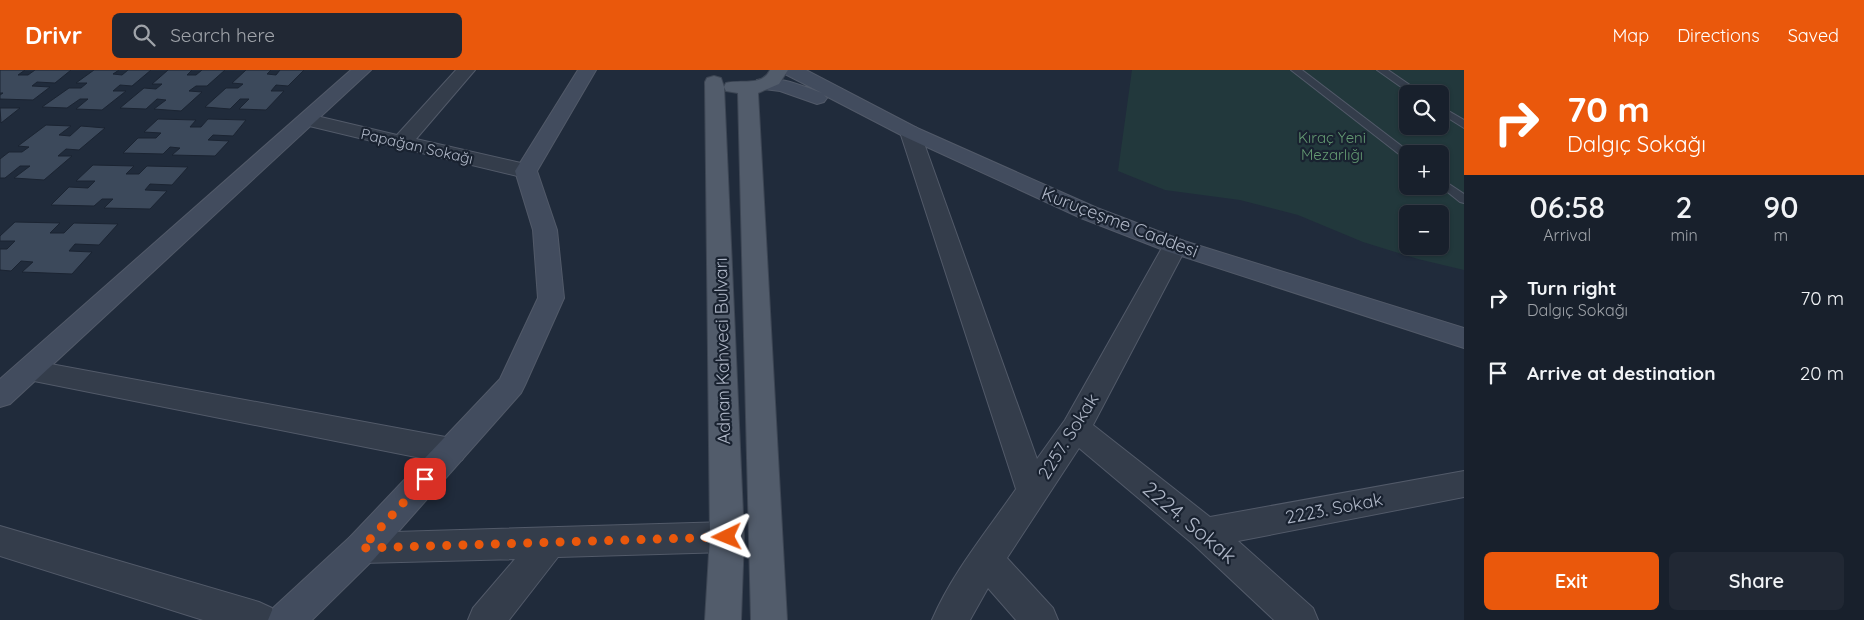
<!DOCTYPE html>
<meta charset="utf-8">
<style>
:root{--surface:#18202c;--page:#212834;--text:#f1f3f6;--muted:#9fa3a9;--line:#363e48;--accent:#ea580c}
body{margin:0;font-family:Quicksand,sans-serif;background:var(--page);color:var(--text);height:100vh;display:flex;flex-direction:column;font-size:19px;white-space:nowrap}
*{box-sizing:border-box;margin:0}
p{font-size:16px;color:var(--muted)}
.icon{flex:none;width:28px;height:28px;fill:none;stroke:currentColor;stroke-width:2;stroke-linecap:round;stroke-linejoin:round}
.map{position:relative;flex:1;overflow:hidden}
.drawer{display:flex;flex-direction:column;background:var(--surface);width:400px}
.drawer>*{flex:none}
.banner{background:#ea580c;color:#fff;overflow:hidden}
.fabs{position:absolute;left:1399px;top:15px;display:grid;gap:10px}
.fabs a{display:grid;place-items:center;width:50px;height:50px;border-radius:8px;background:var(--surface);box-shadow:0 1px 4px #0004,0 0 0 1px var(--line);font-size:25px}
.pin{position:absolute;display:grid;place-items:center;width:42px;height:42px;color:#fff;margin:-21px;border-radius:10px;box-shadow:0 2px 8px #0006}
.me{position:absolute;width:55px;margin:-28px;rotate:268deg;stroke-linejoin:round;filter:drop-shadow(0 0 4px #0008)}
.turn{display:flex;align-items:center;gap:18px;height:105px;padding:0 20px;font-size:22px}
.turn .icon{width:65px;height:65px;stroke-width:2.5}
.turn b{display:block;font-size:35px;line-height:42px}
.eta{display:flex;justify-content:space-evenly;align-items:center;height:85px;text-align:center}
.eta b{font-size:30px;font-weight:600;line-height:35px}
.button{display:flex;gap:10px;margin-top:auto;padding:10px 20px}
.button a{flex:1;height:58px;border-radius:8px;background:var(--accent);color:#fff;font-size:20px;font-weight:600;line-height:58px;text-align:center}
.button a+a{background:var(--page);color:var(--text)}
ul{padding:0;list-style:none}
li{display:flex;align-items:center;gap:15px;height:75px;padding:0 20px}
li div{flex:1}
li b{display:block;font-size:19px}
li em{font-style:normal}
header{display:flex;align-items:center;gap:30px;box-sizing:border-box;height:70px;padding:0 25px;background:var(--accent);color:#fff}
header strong{font-size:24px}
nav{display:flex;gap:28px;margin-inline-start:auto;font-size:18px}
.search{width:350px;height:45px;background:var(--page);display:flex;align-items:center;gap:12px;box-sizing:border-box;padding:0 18px;border-radius:8px;color:var(--muted);font-size:19px}
main{display:flex;flex:1;min-height:0}
.map>svg:first-child{display:block}
.green{fill:#22383c;fill-rule:evenodd}
.building{fill:#3c495b;stroke:#1b2432}
.lines{fill:none;stroke-linecap:round;stroke-linejoin:round}
.lane-casing{stroke:#525a69;stroke-width:2}
.street-casing{stroke:#525a69;stroke-width:2}
.secondary-casing{stroke:#525a69;stroke-width:2}
.primary-casing{stroke:#3d4654;stroke-width:2}
.lane{fill:#343d4b;fill-rule:evenodd}
.street{fill:#343d4b;fill-rule:evenodd}
.secondary{fill:#424c5e;fill-rule:evenodd}
.primary{fill:#525c6b;fill-rule:evenodd}
.route{stroke:#ea580c;stroke-width:9;stroke-dasharray:0 16.2}
.labels{text-anchor:middle;dominant-baseline:central;stroke-width:4.5;stroke-linejoin:round;paint-order:stroke}
.far-park-label{font-size:15px;fill:#649a72;stroke:#192230}
.far-street-label{font-size:15px;fill:#afb7c7;stroke:#192230}
.street-label{font-size:18px;fill:#afb7c7;stroke:#192230}
.near-street-label{font-size:21px;fill:#afb7c7;stroke:#192230}
</style>
<header>
<strong>Drivr</strong>
<div class="search"><svg class="icon" aria-label="search" viewBox="0 0 24 24"><circle cx="10" cy="10" r="6"/><path d="M15 15l6 6"/></svg>Search here</div>
<nav><a>Map</a><a>Directions</a><a>Saved</a></nav>
</header>
<main>
<div class="map">
<svg width="1464" height="550" viewBox="0 0 1464 550">
<rect width="100%" height="100%" fill="#202b3b"/>
<path class="green" d="M1132,0h332v200l-46,-11 -55,-17 -65,-27 -58,-15 -75,-10 -47,-19zM1408,24h32v32h-32zM1408,84h32v32h-32zM1408,144h32v32h-32z"/>
<path class="building" d="M0,0h25l-7,5h10l7,-5h36l-16,13 -18,-1 -5,4 18,1 -17,13 -33,-1v-4l3,-2h-3z
M94,0h25l-6,4 9,1 6,-5h23l-19,16 -12,-1 -7,6h13l-24,19 -26,-1 12,-10h-8l-13,9 -25,-1 27,-19h12l6,-5h-11z
M168,0h24l-5,5h9l6,-5h23l-18,16h-11l-7,5 13,1 -21,19 -27,-2 12,-9 -9,-1 -11,10 -26,-1 24,-20 12,1 6,-5h-10z
M246,0h25l-4,4 9,1 4,-5h24l-16,16 -12,-1 -5,6h13l-18,19 -27,-1 10,-10h-9l-10,10 -25,-2 21,-19h12l5,-4 -11,-1z
M0,38h20l-19,15z
M158,49l38,1 -6,7h11l7,-8 38,1 -13,16 -20,-1 -5,5 21,1 -14,15 -43,-1 8,-7 -10,-1 -7,7 -40,-1 15,-15h18l5,-5 -17,-1z
M46,55l25,1 -12,9 11,1 11,-10 24,2 -26,22 -13,-1 -8,7h14l-28,24 -30,-2 16,-12h-10l-15,12h-5v-19l9,-7h13l7,-5 -11,-1z
M93,95l41,1 -8,8h13l8,-8 41,1 -16,18 -22,-1 -5,6 22,1 -17,18 -46,-1 9,-9h-11l-8,7 -43,-1 18,-18 19,1 7,-7h-19z
M15,152l45,1 -10,10h14l10,-10 44,1 -19,21 -24,-1 -6,7 23,1 -20,22 -50,-2 11,-10 -12,-1 -10,10 -11,-1v-21h7l8,-8h-15v-5z"/>
<g class="lines">
<defs>
<path id="lane" d="M1291,0h11l110,84h-4v5l-4,-1z
M1377,0h11l35,24h-12z
M1440,36l24,14v8l-24,-15z
M1440,108l24,16v9l-4,-1 -20,-16z"/>
<path id="street" d="M456,0h19l-59,69 118,27 3,5 -3,5 -8,2 -225,-54 -3,-4 3,-4 7,-2 89,21z
M910,56l7,2 3,4 117,327 28,-39 98,-174 3,-5 9,-3 9,3 3,5 -94,179 117,92 254,-46v26l-226,44 75,67 5,12h-44l-81,-76 -114,-96 -72,110 46,50 5,12h-42l-28,-32 -18,32h-38c20,-47 55,-89 84,-131l-116,-357 3,-4z
M29,290l422,78 11,4 5,9 -5,9 -11,4 -422,-84 -10,-3 -4,-7 4,-7z
M727,452l12,4 5,11 -5,11 -12,4 -169,5 -49,63h-41l5,-12 42,-49 -153,4 -12,-4 -5,-11 5,-11 12,-4z
M0,456l259,76 13,6 5,12h-74l-203,-64z"/>
<path id="secondary" d="M351,0h20l-361,334 -10,3v-28z
M578,0h18l-59,101 20,59 7,68 -39,87 -4,8 -147,166 -62,61h-44l5,-12 77,-71 150,-158 38,-81 -5,-68 -18,-59z
M783,0h23l111,58 180,80 87,33 280,87v20l-298,-97 -85,-33 -178,-82 -79,-41 3,3 -3,4 -7,2 -37,-13 -23,-3 -2,-4 2,-4c22,-5 45,6 65,13l-37,-19z"/>
<path id="primary" d="M770,0h18l-9,14 -21,9 29,527h-36l-13,-527 -12,-2 -2,-4 20,450 -3,83h-36l5,-83 -5,-455 2,-4 7,-2 7,2 3,9 2,-4c14,-4 36,4 44,-13z"/>
</defs>
<use href="#lane" class="lane-casing"/>
<use href="#street" class="street-casing"/>
<use href="#secondary" class="secondary-casing"/>
<use href="#primary" class="primary-casing"/>
<use href="#lane" class="lane"/>
<use href="#street" class="street"/>
<use href="#secondary" class="secondary"/>
<use href="#primary" class="primary"/>
</g>
<g class="lines">
<path class="route" d="M425,409l-63,69 365,-11"/>
</g>
<g class="labels">
<g class="far-park-label">
<text x="1332" y="67">Kıraç Yeni<tspan x="1332" dy="17">Mezarlığı</tspan></text>
</g>
<g class="far-street-label">
<text transform="translate(417 76) rotate(13)">Papağan Sokağı</text>
</g>
<g class="street-label">
<text transform="translate(1120 152) rotate(21)">Kuruçeşme Caddesi</text>
<text transform="translate(722 281) rotate(-91)">Adnan Kahveci Bulvarı</text>
<text transform="translate(1068 366) rotate(-58)">2257. Sokak</text>
<text transform="translate(1334 438) rotate(-11)">2223. Sokak</text>
</g>
<g class="near-street-label">
<text transform="translate(1190 452) rotate(40)">2224. Sokak</text>
</g>
</g>
</svg>
<div class="fabs">
<a><svg class="icon" aria-label="search" viewBox="0 0 24 24"><circle cx="10" cy="10" r="6"/><path d="M15 15l6 6"/></svg></a>
<a>+</a>
<a>−</a>
</div>
<div class="pin" style="left:425px;top:409px;background:#d93025"><svg class="icon" aria-label="arrive" viewBox="0 0 24 24"><path d="M6 21V4h12l-3 4 3 4H6"/></svg></div>
<svg class="me" style="left:727px;top:467px" viewBox="-20 -20 40 40"><path d="M0-17L14 15 0 8-14 15z" fill="#ea580c" stroke="#fff" stroke-width="4"/></svg>
</div>
<section class="drawer">
<div class="banner">
<div class="turn"><svg class="icon" aria-label="right" viewBox="0 0 24 24"><path d="M7 20v-9h11M14 6l5 5-5 5"/></svg><div><b>70 m</b>Dalgıç Sokağı</div></div>
</div>
<div class="eta">
<div><b>06:58</b><p>Arrival</p></div>
<div><b>2</b><p>min</p></div>
<div><b>90</b><p>m</p></div>
</div>
<ul>
<li><svg class="icon" aria-label="right" viewBox="0 0 24 24"><path d="M7 20v-9h11M14 6l5 5-5 5"/></svg><div><b>Turn right</b><p>Dalgıç Sokağı</p></div><em>70 m</em></li>
<li><svg class="icon" aria-label="arrive" viewBox="0 0 24 24"><path d="M6 21V4h12l-3 4 3 4H6"/></svg><div><b>Arrive at destination</b></div><em>20 m</em></li>
</ul>
<div class="button"><a>Exit</a><a>Share</a></div>
</section>
</main>
